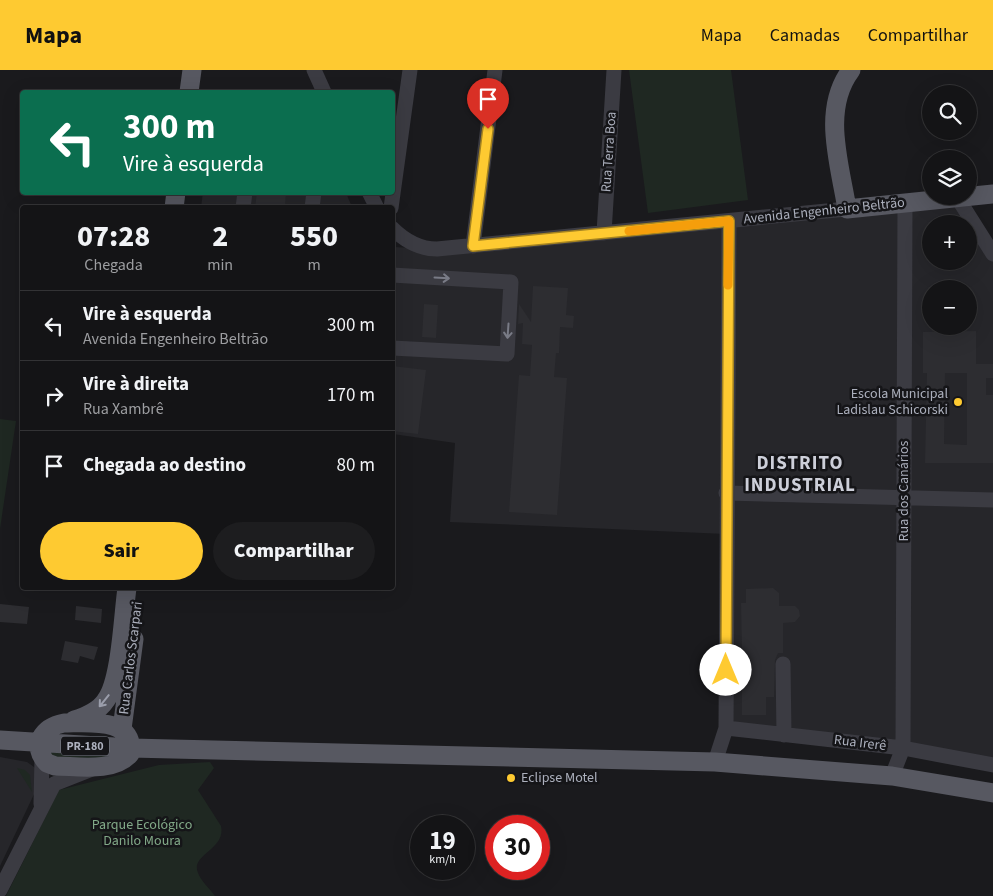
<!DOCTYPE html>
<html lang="pt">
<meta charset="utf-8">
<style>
:root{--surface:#141416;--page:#1d1d1f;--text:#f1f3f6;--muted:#9d9ea1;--line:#333335;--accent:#feca31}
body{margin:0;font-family:"Source Sans 3",sans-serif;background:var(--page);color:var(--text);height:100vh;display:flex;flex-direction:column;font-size:19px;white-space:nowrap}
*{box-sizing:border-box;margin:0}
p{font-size:16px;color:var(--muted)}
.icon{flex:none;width:28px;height:28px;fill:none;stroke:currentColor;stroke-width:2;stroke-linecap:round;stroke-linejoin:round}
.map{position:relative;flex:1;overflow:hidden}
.sheet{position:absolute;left:20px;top:135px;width:375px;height:385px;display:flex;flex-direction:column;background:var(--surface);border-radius:5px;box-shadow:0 5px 20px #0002,0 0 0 1px var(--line)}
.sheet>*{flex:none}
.banner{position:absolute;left:20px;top:20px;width:375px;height:105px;border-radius:5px;box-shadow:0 5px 20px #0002,0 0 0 1px var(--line);background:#0b6e4f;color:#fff;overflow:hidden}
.fabs{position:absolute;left:922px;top:15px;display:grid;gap:10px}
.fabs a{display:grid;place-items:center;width:55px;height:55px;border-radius:50%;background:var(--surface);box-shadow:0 5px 20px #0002,0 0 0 1px var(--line);font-size:25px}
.speed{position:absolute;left:410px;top:745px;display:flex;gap:10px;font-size:25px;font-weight:700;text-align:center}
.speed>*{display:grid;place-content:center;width:65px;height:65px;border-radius:50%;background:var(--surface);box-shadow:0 5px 20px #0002,0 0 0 1px var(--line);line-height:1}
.speed small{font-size:12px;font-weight:400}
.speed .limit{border:8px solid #d22;background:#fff;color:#111}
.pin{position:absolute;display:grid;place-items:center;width:42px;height:42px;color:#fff;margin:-51px -21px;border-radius:50% 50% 50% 0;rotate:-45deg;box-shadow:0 0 5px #0007}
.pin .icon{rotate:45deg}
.me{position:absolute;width:55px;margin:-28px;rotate:0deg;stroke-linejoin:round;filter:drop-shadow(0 0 4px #0008)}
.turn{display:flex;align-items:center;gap:18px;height:105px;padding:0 20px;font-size:22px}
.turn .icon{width:65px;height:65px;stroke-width:2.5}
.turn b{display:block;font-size:35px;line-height:42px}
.eta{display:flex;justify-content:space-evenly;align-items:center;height:85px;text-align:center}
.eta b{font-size:30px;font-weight:800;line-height:35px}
.primary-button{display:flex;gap:10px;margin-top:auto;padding:10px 20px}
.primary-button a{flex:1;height:58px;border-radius:30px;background:var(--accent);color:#111;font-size:20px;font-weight:800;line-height:58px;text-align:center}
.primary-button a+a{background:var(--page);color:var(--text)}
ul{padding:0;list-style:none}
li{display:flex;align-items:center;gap:15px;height:70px;padding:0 20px;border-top:1px solid var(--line)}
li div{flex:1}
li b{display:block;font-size:19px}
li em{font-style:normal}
header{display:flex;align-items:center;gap:30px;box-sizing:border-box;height:70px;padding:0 25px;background:var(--accent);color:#111}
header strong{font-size:24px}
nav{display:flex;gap:28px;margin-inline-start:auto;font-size:18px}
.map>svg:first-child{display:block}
.built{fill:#26262a;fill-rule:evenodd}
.green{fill:#1f2822}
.building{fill:#2d2d31;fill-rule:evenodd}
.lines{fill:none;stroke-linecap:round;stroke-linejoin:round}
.minor{stroke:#3b3b42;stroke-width:15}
.major{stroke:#575861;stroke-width:19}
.oneway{stroke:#797b86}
.oneway2{stroke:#9b9eab}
.route-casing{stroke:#a58320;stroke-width:12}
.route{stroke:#feca31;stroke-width:9}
.slow{stroke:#f59e0b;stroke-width:9}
.poi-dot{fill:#feca31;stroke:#151518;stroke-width:2}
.labels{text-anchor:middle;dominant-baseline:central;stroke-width:5;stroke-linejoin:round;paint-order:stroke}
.shield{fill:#151518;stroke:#7f828c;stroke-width:1}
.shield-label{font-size:12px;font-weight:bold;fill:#acb0bd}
.street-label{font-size:14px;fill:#acb0bd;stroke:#151518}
.poi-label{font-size:14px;fill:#acb0bd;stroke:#151518;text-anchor:end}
.park-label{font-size:14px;fill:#82a988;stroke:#151518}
.district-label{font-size:19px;font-weight:bold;letter-spacing:1px;fill:#cdcfd9;stroke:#151518}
</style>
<header>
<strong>Mapa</strong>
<nav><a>Mapa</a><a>Camadas</a><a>Compartilhar</a></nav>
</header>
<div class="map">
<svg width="993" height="826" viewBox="0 0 993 826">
<rect width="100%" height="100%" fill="#1a1a1d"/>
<path class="built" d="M203,122l143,1 6,14 -151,1z
M957,127l36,57v511l-267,-37v-194l-276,-12 5,-79 -62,-9v-187l44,2zM931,154h38v37h-38zM931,219h38v37h-38z
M0,687l27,5 7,5 2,2v21l-36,76z"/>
<path class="green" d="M629,0h102l17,130 -100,13z
M0,349l16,2 -16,108z
M43,678l81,4 -4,6 -65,2z
M210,692l4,6 -16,22 23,36c5,24 -31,28 -23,47 3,8 12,16 17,23h-209l53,-106 100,-25z
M17,698l8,2 5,5 2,17z"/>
<path class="building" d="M257,122h29l-1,14 -11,-1v3h-19z
M533,216l35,2 -2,27 8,1 -1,12 -13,-1 -1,26h-3l-2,24 13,1 -10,137 -48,-3 10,-137 11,1 2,-31 -10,-1 1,-21 -5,1 1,-20 12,18z
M424,234l14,1 -2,33 -14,-1z
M976,261v33h17v14h-7v17h7v68h-68l2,-90h-4v-41zM945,303h22v72l-23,-1z
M392,296l34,4 -8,64 -26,-3z
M773,518l6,5v13h16l4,4 1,6 -5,6 -12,1v30h-5l-3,7 -1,37h-8v18h-24v-47h-6v-17h6l-1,-48h5v-14z
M0,534l29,3 -2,17 -27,-2z
M76,536l26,3 -1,14 -26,-3z
M65,571l33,6 -4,13 -14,-4 -2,7 -17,-3z"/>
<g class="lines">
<path class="minor" d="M314,0l10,22
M369,122l8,16
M957,127l36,57
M243,138l2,-16
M312,138l2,-16
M391,138l19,-138
M392,158c13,13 27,21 45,21l410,-40
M604,163l10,-163
M473,176l22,-176
M392,205l119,7 -4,72 -115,-6
M726,423l267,7
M783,594l1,71
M726,658l177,20 90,17
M715,692l11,-34 3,-507
M892,706l11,-28 2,-545
M41,734l1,-46
M0,820l54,-106 38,-15"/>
<path class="major" d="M851,0c-30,40 -11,94 -4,139l146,-15
M189,22l3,-22
M174,138l2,-16
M74,650c13,-4 25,-9 32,-20 15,-20 17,-85 21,-112
M64,653c24,0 72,-6 66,31 -17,19 -53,12 -75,12l-8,-3c-17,-18 -4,-36 17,-40z
M122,659l12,-90
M0,670l131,8 584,14 177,14 101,17"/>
</g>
<defs><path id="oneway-shaft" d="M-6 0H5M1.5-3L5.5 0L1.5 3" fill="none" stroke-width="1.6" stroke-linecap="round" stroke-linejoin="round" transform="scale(1.25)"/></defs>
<g class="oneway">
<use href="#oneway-shaft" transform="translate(442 208) rotate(3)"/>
<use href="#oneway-shaft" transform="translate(508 261) rotate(94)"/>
</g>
<use class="oneway2" href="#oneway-shaft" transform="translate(104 631) rotate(129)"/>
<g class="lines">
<defs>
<path id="route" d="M488,59l-15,117 256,-25 -3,449"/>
</defs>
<use href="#route" class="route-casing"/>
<use href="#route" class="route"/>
<path class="slow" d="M629,161l100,-10 -1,64"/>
</g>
<g class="poi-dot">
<circle cx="958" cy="332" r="5"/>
<circle cx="511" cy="708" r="5"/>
</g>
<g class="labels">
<rect class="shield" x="61" y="666.5" width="48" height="19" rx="4"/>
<g class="shield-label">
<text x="85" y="676">PR-180</text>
</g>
<g class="street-label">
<text transform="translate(609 82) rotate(-86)">Rua Terra Boa</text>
<text transform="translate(824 141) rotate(-6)">Avenida Engenheiro Beltrão</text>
<text transform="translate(904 421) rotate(-90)">Rua dos Canários</text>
<text transform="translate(131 588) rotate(-83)">Rua Carlos Scarpari</text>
<text transform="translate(860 673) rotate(7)">Rua Irerê</text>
</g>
<g class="poi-label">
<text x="948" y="324">Escola Municipal<tspan x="948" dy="16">Ladislau Schicorski</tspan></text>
<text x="521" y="708" text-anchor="start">Eclipse Motel</text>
</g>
<g class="park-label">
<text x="142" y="755">Parque Ecológico<tspan x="142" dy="16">Danilo Moura</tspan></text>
</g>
<g class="district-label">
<text x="800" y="393">DISTRITO<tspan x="800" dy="22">INDUSTRIAL</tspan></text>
</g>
</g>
</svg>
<div class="fabs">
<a><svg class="icon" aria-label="search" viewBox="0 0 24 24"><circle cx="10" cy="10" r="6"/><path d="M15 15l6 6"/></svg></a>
<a><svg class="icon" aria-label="layers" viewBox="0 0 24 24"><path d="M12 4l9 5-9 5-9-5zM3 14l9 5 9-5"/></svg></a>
<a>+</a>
<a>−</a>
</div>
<div class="speed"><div>19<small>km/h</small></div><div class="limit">30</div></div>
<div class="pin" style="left:488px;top:59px;background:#d93025"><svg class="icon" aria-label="arrive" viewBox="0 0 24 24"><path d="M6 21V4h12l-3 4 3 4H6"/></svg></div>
<svg class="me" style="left:726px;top:600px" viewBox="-20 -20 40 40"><circle r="19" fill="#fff"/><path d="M0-13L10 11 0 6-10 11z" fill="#feca31"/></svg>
<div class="banner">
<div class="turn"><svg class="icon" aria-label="left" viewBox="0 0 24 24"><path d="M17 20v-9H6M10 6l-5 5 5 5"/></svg><div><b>300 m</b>Vire à esquerda</div></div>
</div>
<section class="sheet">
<div class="eta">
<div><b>07:28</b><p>Chegada</p></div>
<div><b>2</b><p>min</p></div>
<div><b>550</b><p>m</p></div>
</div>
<ul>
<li><svg class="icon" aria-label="left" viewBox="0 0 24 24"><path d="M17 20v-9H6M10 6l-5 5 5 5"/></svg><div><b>Vire à esquerda</b><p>Avenida Engenheiro Beltrão</p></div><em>300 m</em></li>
<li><svg class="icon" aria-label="right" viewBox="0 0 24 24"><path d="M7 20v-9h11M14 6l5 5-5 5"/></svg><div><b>Vire à direita</b><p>Rua Xambrê</p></div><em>170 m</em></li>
<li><svg class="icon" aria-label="arrive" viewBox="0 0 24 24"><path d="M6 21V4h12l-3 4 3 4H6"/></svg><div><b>Chegada ao destino</b></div><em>80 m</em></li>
</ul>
<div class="primary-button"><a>Sair</a><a>Compartilhar</a></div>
</section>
</div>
